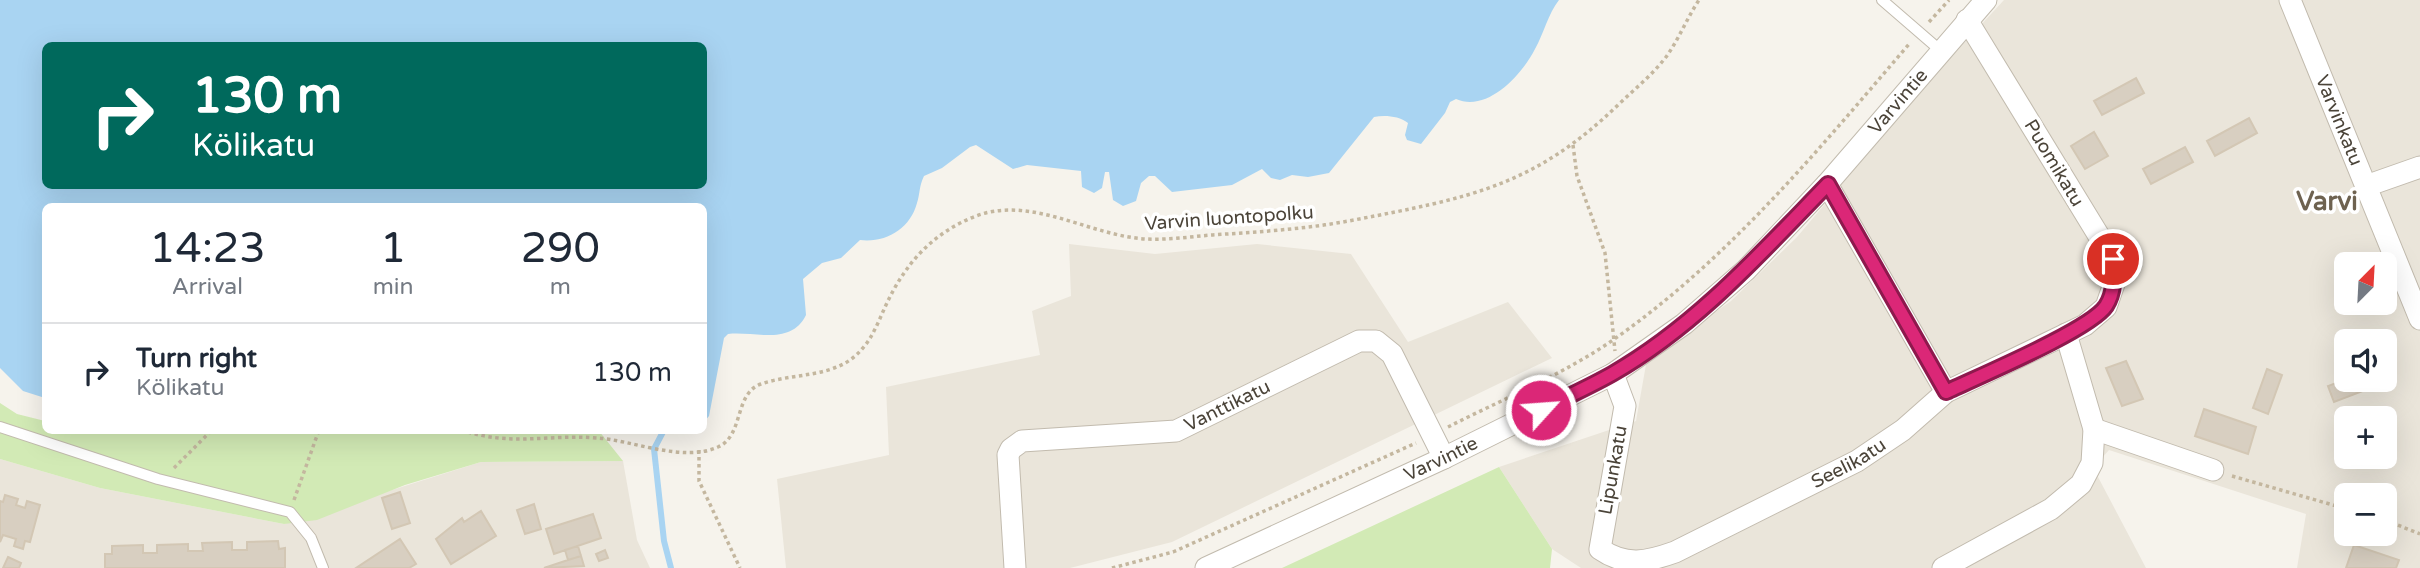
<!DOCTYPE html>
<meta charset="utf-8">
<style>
:root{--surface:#fff;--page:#f2f2f3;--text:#1f2937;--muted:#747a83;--line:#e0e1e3}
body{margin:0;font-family:"Varela Round",sans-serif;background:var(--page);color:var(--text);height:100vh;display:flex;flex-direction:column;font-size:26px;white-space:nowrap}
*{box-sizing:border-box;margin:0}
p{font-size:23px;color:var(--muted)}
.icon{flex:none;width:38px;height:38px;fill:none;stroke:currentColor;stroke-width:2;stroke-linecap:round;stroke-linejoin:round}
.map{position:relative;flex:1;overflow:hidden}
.panel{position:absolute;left:42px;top:203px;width:665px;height:231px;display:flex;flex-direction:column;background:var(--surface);border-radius:10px;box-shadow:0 7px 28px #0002}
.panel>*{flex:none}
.guide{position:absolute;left:42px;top:42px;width:665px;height:147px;border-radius:10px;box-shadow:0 7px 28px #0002;background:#00695c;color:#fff;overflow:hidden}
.needle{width:46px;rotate:24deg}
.fabs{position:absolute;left:2334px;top:252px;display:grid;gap:14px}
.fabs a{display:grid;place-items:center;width:63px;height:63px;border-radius:10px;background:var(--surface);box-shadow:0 7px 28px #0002;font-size:35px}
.pin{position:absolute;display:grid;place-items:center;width:60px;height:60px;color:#fff;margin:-30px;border:4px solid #fff;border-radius:50%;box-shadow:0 2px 7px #0007}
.me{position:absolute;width:77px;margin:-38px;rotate:64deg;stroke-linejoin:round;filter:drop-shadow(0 0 5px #0008)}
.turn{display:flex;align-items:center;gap:24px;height:147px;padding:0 35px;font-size:32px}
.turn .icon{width:91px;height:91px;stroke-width:2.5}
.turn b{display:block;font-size:49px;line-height:60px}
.eta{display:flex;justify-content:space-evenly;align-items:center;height:119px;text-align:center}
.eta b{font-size:42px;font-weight:600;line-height:49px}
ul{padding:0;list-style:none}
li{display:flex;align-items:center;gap:21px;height:98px;padding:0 35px;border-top:2px solid var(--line)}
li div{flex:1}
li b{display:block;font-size:26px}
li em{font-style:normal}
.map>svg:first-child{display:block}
.residential{fill:#eae5da;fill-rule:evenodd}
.green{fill:#d2eab5}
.water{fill:#a9d4f2;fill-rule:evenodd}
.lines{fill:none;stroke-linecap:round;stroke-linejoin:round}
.stream{stroke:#a9d4f2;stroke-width:6}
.building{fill:#d8cfc1;stroke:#d3c7b4;stroke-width:2}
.lane-casing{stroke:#c2bbae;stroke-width:12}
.street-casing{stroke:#c2bbae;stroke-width:23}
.path{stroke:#c4b79f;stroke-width:3.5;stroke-dasharray:3.5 3.5;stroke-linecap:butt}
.lane{stroke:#fff;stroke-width:10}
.street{stroke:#fff;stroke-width:21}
.route-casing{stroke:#8e194d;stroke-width:18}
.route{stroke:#db2777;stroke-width:12}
.labels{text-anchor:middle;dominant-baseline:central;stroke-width:7;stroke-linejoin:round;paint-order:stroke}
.street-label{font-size:19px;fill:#4b4439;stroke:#fff}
.district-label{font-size:26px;font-weight:bold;fill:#6e6250;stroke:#fff}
</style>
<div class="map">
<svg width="2420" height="568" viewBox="0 0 2420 568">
<rect width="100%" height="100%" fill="#f6f3ec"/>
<path class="residential" d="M2004,0h416v568h-123l9,-54 -197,-64 -7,8 -4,19 48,91h-565l-29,-19 -53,-82 137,-46 11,-62 84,-58 66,-64 131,-155zM2347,264h38v39h-38zM2347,341h38v39h-38zM2347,418h38v39h-38zM2347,495h38v39h-38z
M1069,244l86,10 102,-10 94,10 57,88 100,-40 44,56 -380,184 -102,26h-284l-9,-89 112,-24 -3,-68 154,-32 -8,-44 39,-15z
M0,459l100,29 184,36 197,-62 142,-1 14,79 13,28h-650z"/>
<path class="green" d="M0,403l17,11 28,7 1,9 553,1 24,30 -142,1 -76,23 -88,35 -33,4 -184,-36 -100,-29z
M1499,467l53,82 -2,19h-268z"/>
<path class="water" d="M0,0h1559c-11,14 -15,33 -24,49 -13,26 -48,64 -79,50l-6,3 -5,11 -24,31 -14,-4 -2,-5 3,-12c-9,-7 -23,-8 -34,-6l-45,56 -21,4 -16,-2 -12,5 -9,-2 -9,-9 -30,16 -60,7 -17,-16h-6l-8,7 -5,18 -13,5 -10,-6 -4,-28h-4l-3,16 -8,5 -12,-6 -1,-16 -54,-6 -14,4 -37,-24 -6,2 -28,21 -18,8c-5,10 -4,18 -7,27 -7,26 -31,40 -57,37l-19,18 -19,5 -19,16 3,36c-15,31 -51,16 -78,19l-4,4 -15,78 -5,6v-216h-658l-1,192 -22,-7 -23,-23zM46,46h658v140h-658z"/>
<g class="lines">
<path class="stream" d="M664,430l-10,19 10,92 7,27"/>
</g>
<path class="building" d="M2136,78l8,15 -42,22 -8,-14z
M2249,118l8,15 -42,23 -8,-15z
M2094,132l14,24 -23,13 -14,-23z
M2185,147l8,15 -42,22 -8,-15z
M2126,361l17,38 -21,7 -16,-38z
M2267,369l15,6 -14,39 -15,-6z
M2347,379l17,1 4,9 -34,13 -6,-16z
M2204,409l52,18 -8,27 -53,-18z
M400,492l10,31 -18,6 -10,-31z
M5,495l13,4 -2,6 9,3 2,-7 13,4 -10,37 -5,-1 -2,8 -9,-3 2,-7 -13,-4 -3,7v-41l3,1z
M534,504l7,25 -16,5 -8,-24z
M481,511l15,25 -45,28 -15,-25 26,-21 2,4z
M593,514l8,24 -47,16 -8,-25z
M400,539l16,25 -7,4h-53z
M278,541l1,8 6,-1v20h-180v-14h7v-8l31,-1v8h14v-8l31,-1v7h15l-1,-8 30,-1v8h15v-8z
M2354,545l45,15 -3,8h-50z
M578,546l3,10 -13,4 -3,-10z
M605,550l3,8 -9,3 -3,-7z
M581,556l3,10 -40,2 24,-8z
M8,557l13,6 -2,5h-16z"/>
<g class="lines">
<defs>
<path id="lane" d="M1882,0l59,51
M0,427l158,52 132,33 21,26 12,30"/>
<g id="street">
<path id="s1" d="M2290,0l130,319"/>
<path d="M1827,184l119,208"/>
<path d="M2366,186l54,-19"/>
<path id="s2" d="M1613,374l12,32 -25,143c26,18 47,13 75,3l182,-91 46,-31 43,-38 139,-67 21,-18 8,-23 -1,-25 -146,-239"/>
<path d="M2094,429l119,41"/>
<path id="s3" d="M1015,568l-7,-113 3,-6 11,-8 154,-10 183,-90h17l16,13 52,104"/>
<path id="s4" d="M1206,568l238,-110 169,-84 71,-50 62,-54 81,-86 159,-184"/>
<path d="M1943,568l108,-59 30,-25 11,-21 2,-34 -28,-95"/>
</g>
</defs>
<use href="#lane" class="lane-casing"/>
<use href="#street" class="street-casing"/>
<path class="path" d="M1929,22l20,-22
M1573,145l4,31 28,77 10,98
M1448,427c53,-27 116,-53 165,-87 116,-81 206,-191 297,-297
M461,430c52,17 86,4 136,8 35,2 86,25 121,9 26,-11 16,-54 43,-63 34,-12 76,-5 101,-35 11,-12 17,-29 24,-44 19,-41 46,-72 90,-89 56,-21 114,20 170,23 21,1 43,-2 65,-4 48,-3 96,-6 143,-15 114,-22 180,-33 266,-117 16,-15 33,-29 46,-46 13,-18 21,-39 33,-57
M699,450v31l41,87
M174,468l38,-38
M2232,476l115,33
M294,500l25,-70
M2385,520l35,14
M1112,568l61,-16 243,-109"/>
<use href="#lane" class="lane"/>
<use href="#street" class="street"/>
</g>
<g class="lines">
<defs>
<path id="route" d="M1541,410c23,-12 48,-23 71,-36 84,-48 149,-121 216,-190l118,208c31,-15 144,-62 160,-86 9,-14 8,-31 7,-47"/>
</defs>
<use href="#route" class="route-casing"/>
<use href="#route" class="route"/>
</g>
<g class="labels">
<g class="street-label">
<text stroke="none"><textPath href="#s4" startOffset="847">Varvintie</textPath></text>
<text stroke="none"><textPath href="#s1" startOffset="130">Varvinkatu</textPath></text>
<text transform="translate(2054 163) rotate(59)">Puomikatu</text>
<text transform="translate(1229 218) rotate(-4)">Varvin luontopolku</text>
<text stroke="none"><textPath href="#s3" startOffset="345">Vanttikatu</textPath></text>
<text stroke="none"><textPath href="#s4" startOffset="259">Varvintie</textPath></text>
<text stroke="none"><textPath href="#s2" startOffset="453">Seelikatu</textPath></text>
<text transform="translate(1613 470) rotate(-80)">Lipunkatu</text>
</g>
<g class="district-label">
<text x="2327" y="201">Varvi</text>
</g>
</g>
</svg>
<div class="fabs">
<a><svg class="needle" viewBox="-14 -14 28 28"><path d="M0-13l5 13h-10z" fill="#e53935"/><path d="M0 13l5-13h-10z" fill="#747a83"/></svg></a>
<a><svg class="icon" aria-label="sound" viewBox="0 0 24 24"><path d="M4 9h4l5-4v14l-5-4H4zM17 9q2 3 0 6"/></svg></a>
<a>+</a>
<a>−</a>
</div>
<div class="pin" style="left:2113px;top:259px;background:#d93025"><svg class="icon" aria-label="arrive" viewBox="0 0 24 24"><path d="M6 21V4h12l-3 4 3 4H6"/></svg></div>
<svg class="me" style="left:1541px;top:410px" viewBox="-20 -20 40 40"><circle r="17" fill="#db2777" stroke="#fff" stroke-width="3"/><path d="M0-11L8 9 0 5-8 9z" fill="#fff"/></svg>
<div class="guide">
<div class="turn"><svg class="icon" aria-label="right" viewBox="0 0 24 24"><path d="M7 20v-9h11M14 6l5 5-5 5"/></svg><div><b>130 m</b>Kölikatu</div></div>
</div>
<section class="panel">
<div class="eta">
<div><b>14:23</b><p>Arrival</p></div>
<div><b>1</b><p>min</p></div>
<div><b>290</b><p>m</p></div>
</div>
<ul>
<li><svg class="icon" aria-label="right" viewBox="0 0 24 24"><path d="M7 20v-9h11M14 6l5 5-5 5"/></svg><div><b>Turn right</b><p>Kölikatu</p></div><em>130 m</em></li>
</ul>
</section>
</div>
